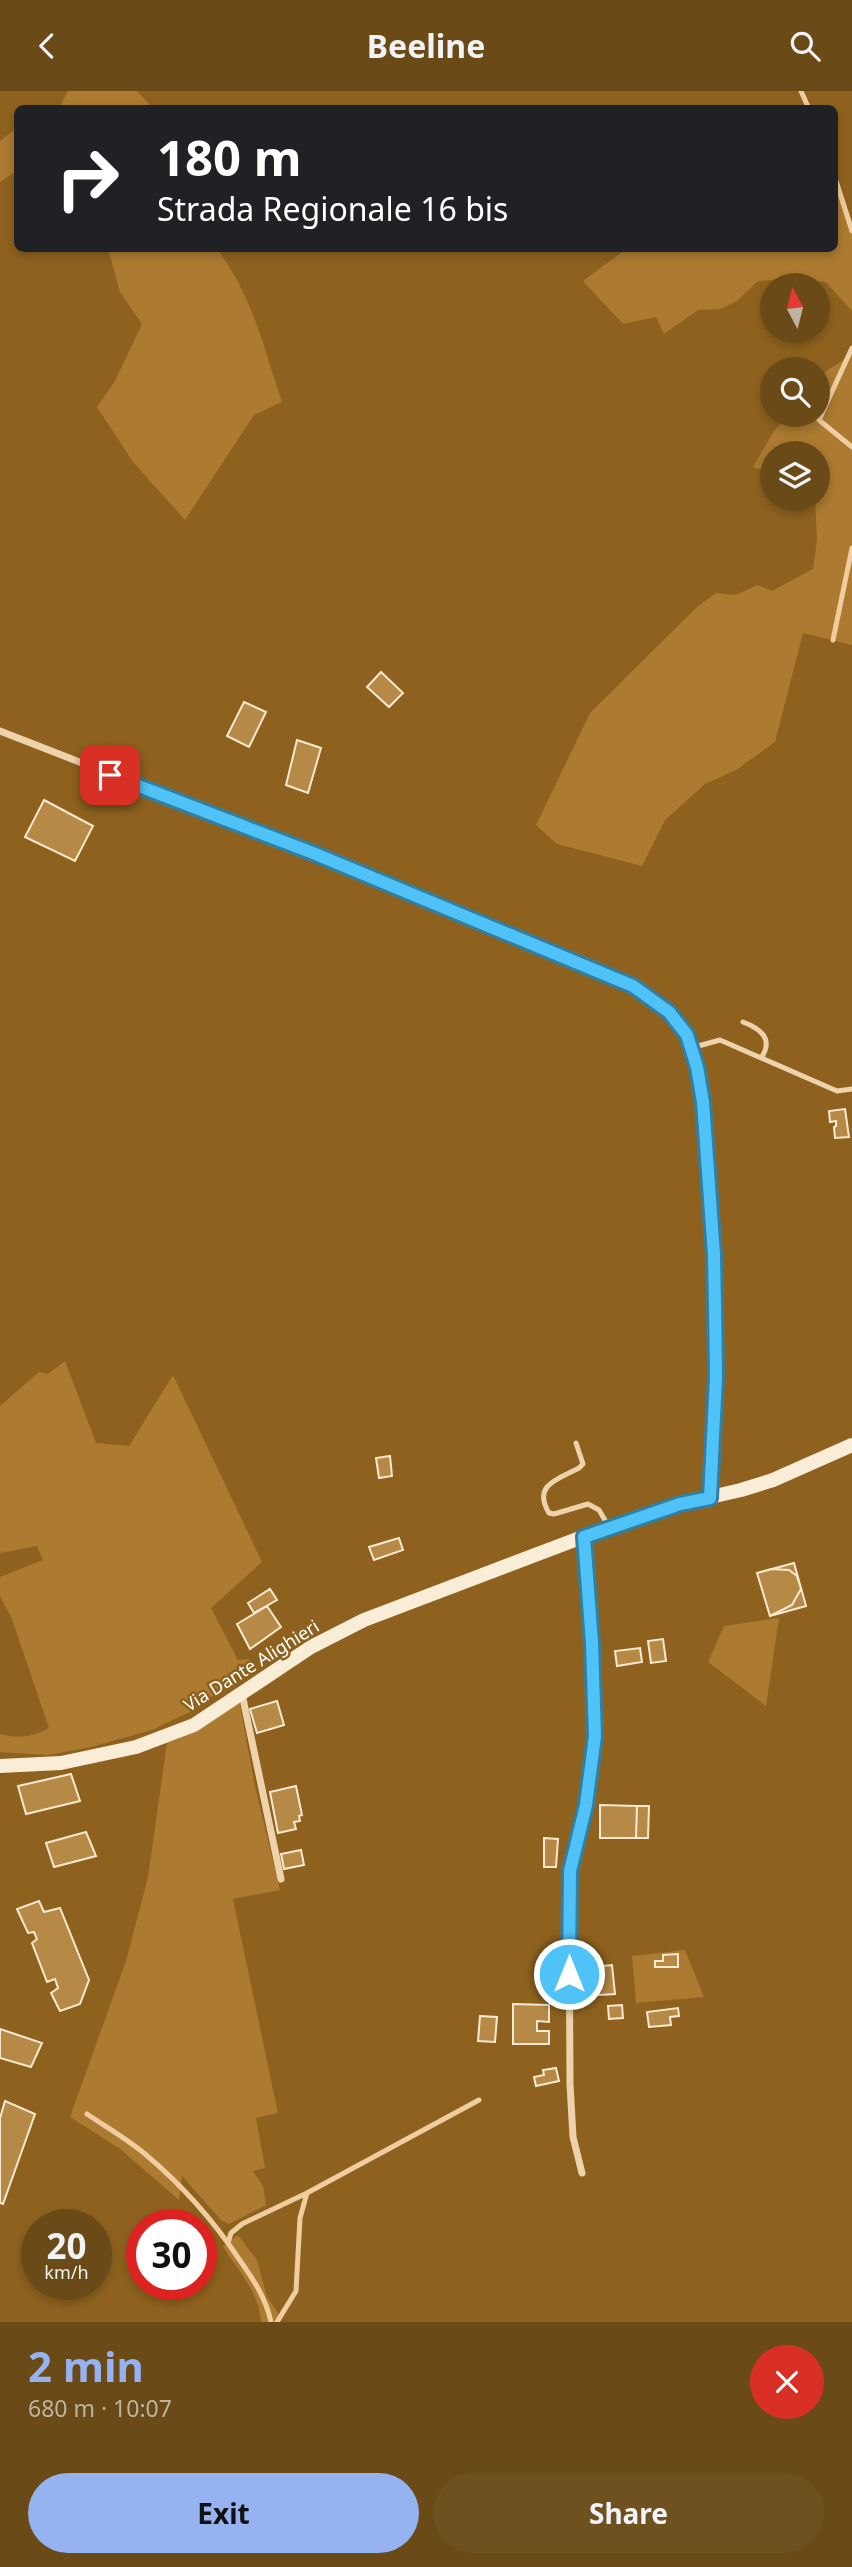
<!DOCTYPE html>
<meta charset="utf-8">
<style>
:root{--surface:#6a4a16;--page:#6f511f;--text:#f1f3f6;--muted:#beb3a1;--accent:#95b2f1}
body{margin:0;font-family:"Noto Sans",sans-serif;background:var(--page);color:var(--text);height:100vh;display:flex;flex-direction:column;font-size:26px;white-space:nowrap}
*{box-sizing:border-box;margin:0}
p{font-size:23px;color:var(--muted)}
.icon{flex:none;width:38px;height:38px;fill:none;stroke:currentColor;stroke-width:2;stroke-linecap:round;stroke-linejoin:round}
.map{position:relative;height:2231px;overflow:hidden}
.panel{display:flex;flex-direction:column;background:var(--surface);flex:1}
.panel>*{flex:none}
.guide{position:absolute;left:14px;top:14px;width:824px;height:147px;border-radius:10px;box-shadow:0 4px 10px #0003;background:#202124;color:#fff;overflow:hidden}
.needle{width:46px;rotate:353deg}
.controls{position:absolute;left:760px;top:182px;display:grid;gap:14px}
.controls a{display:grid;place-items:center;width:70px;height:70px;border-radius:50%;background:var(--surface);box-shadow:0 4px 10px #0003;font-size:35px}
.speed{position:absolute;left:21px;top:2118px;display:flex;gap:14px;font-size:35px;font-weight:700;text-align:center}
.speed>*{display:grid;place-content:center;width:91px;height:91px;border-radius:50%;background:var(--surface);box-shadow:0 4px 10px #0003;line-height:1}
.speed small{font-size:18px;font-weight:400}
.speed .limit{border:10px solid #d22;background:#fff;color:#111}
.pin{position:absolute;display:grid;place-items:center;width:60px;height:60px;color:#fff;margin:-30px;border-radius:14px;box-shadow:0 4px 10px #0006}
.me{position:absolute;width:77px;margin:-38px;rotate:0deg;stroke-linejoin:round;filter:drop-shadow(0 0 5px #0008)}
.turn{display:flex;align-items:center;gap:24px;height:147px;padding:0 28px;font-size:32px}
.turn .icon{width:91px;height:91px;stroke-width:2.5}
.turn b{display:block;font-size:49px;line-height:60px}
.round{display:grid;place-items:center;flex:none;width:74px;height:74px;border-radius:37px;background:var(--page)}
.summary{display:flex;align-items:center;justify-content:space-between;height:119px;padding:0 28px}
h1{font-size:42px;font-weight:700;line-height:52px;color:var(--accent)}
.cta{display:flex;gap:14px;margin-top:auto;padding:14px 28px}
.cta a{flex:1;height:80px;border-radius:42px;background:var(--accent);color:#111;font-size:28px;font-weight:700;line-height:80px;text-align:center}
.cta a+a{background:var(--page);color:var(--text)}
header{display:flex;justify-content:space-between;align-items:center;height:91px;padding:0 28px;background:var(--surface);font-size:32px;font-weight:700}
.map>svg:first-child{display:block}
.green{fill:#ac7a31}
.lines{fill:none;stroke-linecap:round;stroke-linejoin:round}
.stream{stroke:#efcd9f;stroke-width:5}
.building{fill:#b68946;stroke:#f9e9d1;stroke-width:2}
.service{stroke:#edd2ac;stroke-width:5}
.minor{stroke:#edd2ac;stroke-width:7}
.secondary{stroke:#f9edd8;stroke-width:14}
.route-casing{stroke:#337fa1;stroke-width:18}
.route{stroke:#4fc3f7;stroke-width:12}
.labels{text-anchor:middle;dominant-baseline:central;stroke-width:5;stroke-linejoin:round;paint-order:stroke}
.street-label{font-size:18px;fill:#fff;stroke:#8e621e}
</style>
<header><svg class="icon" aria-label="back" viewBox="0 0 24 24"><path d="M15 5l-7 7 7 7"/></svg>Beeline<svg class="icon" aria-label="search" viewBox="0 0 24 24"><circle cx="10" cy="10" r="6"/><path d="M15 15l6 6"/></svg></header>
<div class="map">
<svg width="852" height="2231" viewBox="0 0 852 2231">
<rect width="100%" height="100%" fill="#8e621e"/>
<path class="green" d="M68,0h69l16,17h-98l5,-2z
M17,37v43l-17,11v-41z
M835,78l17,53v89l-26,-29 -41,-3 -27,2 -21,20 -17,8 -22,1 -34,24 -8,-17 -33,7 -40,-43 43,-32h209z
M108,158h109c36,48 46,97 65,153l-28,13 -69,105 -52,-58 -36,-55 18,-26 27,-57 -22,-32z
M852,264v290l-49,-12 -28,109 -39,28 -31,14 -40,36 -23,46 -85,-22 -21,-19 54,-112 108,-107 18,-13 20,2 21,-10 15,6 41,-22 4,-29 -2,-41h2v-46h-45v20l-19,-6 21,-36 14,-16h29v-34l9,-10z
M65,1270l31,82 33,3 44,-71 89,187 -51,46 27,52 11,-1 5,8 -64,45 -38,18 -61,17 -43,8 -48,-3v-18c17,5 34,3 49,-6l-37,-109 -12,-23v-19l43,-17 -6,-14 -37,7v-147l39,-34 9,2z
M779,1527l-13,88 -58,-44 16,-36z
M239,1609l16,87 25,103 -47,9 45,214 -22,5 9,50 -12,3 10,15 3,19 -37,19 -8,-4 -39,-44 -3,24 -60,-52 -49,-31 56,-156 22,-84 19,-134 14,-6z
M685,1859l19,47 -68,6 -4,-47z
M238,2144l19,25 10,37 12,17 1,8h-19c-2,-31 -23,-51 -38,-76z"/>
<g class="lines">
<path class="stream" d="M801,0l8,18
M835,87l17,53
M852,257l-33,72 33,27
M833,549l19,-92
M87,2023c19,13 40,25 58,40 37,31 68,66 94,105 14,20 27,39 32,63
M228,2152l3,-10 11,-9 65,-31
M277,2231l19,-31 4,-73 7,-25 172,-93"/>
</g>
<path class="building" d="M381,581l22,21 -14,14 -22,-20z
M244,611l22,10 -17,35 -22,-11z
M297,649l24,8 -13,45 -22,-8z
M44,709l49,26 -18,35 -50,-24z
M845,1018l4,28 -14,1 -1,-11 2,-1v-5l-6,1 -1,-11z
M390,1365l2,20 -13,2 -3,-20z
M399,1447l4,12 -29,10 -5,-13z
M794,1472l12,43 -36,10 -13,-43z
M771,1478l18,1 8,6 4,13 -9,16 -22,11 -13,-43z
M270,1498l7,11 -23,13 -6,-10z
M267,1515l14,21 -31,22 -13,-25z
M663,1548l3,22 -15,2 -3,-22z
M640,1557l2,14 -25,4 -2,-15z
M277,1610l7,24 -27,8 -7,-24z
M71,1683l9,27 -54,13 -8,-28z
M296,1695l6,29 -3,1 1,5 -6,1 2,7 -18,4 -8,-41z
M600,1714l37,1 -1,32h-36z
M637,1715h12l-1,32h-12z
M86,1741l10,24 -42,11 -8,-24z
M544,1747l14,1 -2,28h-12z
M301,1759l3,15 -20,4 -3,-15z
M39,1810l5,11 16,-4 29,72 -9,24 -20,7 -9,-18 7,-5 -3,-9 -8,3 -15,-39 5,-4 -3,-7 -6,1 -11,-24z
M678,1863v13h-23v-6h8v-6z
M612,1874l3,29 -32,2 -2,-28z
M513,1913l36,1v17l-12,-1v10h12v13h-36z
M622,1914l1,13 -14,1 -1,-13z
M678,1917l1,8 -9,1 1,8 -22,2 -2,-15z
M480,1925l17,1 -2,25 -17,-1z
M0,1938l42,14 -11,24 -31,-9z
M556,1977l3,13 -23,5 -2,-9 10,-2 -1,-5z
M5,2010l30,13 -32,90 -3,-1v-85z"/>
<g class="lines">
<path class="service" d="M743,931c18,7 31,17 18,36
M691,957l29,-8 117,51 15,-2
M576,1352l7,21 -4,4c-21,11 -47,17 -30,45l5,1 34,-10 11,6 10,17"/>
<path class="minor" d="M0,640l313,122 320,134 36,25 17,23 11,32 6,35 11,153 2,122 -6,120
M242,1603l39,185
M582,2082l-9,-36 -3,-53 -1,-193 1,-21 16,-65 9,-69 -3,-93 -8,-106"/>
<path class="secondary" d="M0,1675l61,-3 75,-16 58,-22 117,-78 53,-27 245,-93 71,-23 61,-14 32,-10 79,-35"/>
</g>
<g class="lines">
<defs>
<path id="route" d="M110,684l203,78 320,133 36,26 18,23 10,32 6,35 11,153 1,49 1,73 -6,121 -30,6 -96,33 8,106 3,93 -9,69 -16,66 -1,103"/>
</defs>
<use href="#route" class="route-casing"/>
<use href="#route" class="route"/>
</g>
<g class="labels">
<g class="street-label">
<text transform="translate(251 1574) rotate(-32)">Via Dante Alighieri</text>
</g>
</g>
</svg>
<div class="controls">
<a><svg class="needle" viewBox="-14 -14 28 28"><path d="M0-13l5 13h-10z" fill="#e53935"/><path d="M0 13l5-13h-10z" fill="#beb3a1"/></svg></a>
<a><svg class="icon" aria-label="search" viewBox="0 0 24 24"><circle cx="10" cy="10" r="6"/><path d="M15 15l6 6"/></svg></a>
<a><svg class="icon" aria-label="layers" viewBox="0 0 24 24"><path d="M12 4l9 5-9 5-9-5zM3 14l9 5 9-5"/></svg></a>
</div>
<div class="speed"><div>20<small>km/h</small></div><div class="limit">30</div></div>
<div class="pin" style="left:110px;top:684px;background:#d93025"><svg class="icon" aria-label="arrive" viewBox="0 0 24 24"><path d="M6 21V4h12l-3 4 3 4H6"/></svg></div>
<svg class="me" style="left:569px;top:1883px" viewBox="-20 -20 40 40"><circle r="17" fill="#4fc3f7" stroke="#fff" stroke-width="3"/><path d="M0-11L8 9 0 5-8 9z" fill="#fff"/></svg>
<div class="guide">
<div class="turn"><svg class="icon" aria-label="right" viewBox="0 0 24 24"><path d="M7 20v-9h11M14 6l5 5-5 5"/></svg><div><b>180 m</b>Strada Regionale 16 bis</div></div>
</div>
</div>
<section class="panel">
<div class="summary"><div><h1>2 min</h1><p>680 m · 10:07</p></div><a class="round" style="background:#d93025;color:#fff"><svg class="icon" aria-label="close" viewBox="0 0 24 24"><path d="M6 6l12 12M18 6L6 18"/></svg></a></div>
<div class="cta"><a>Exit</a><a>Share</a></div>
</section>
